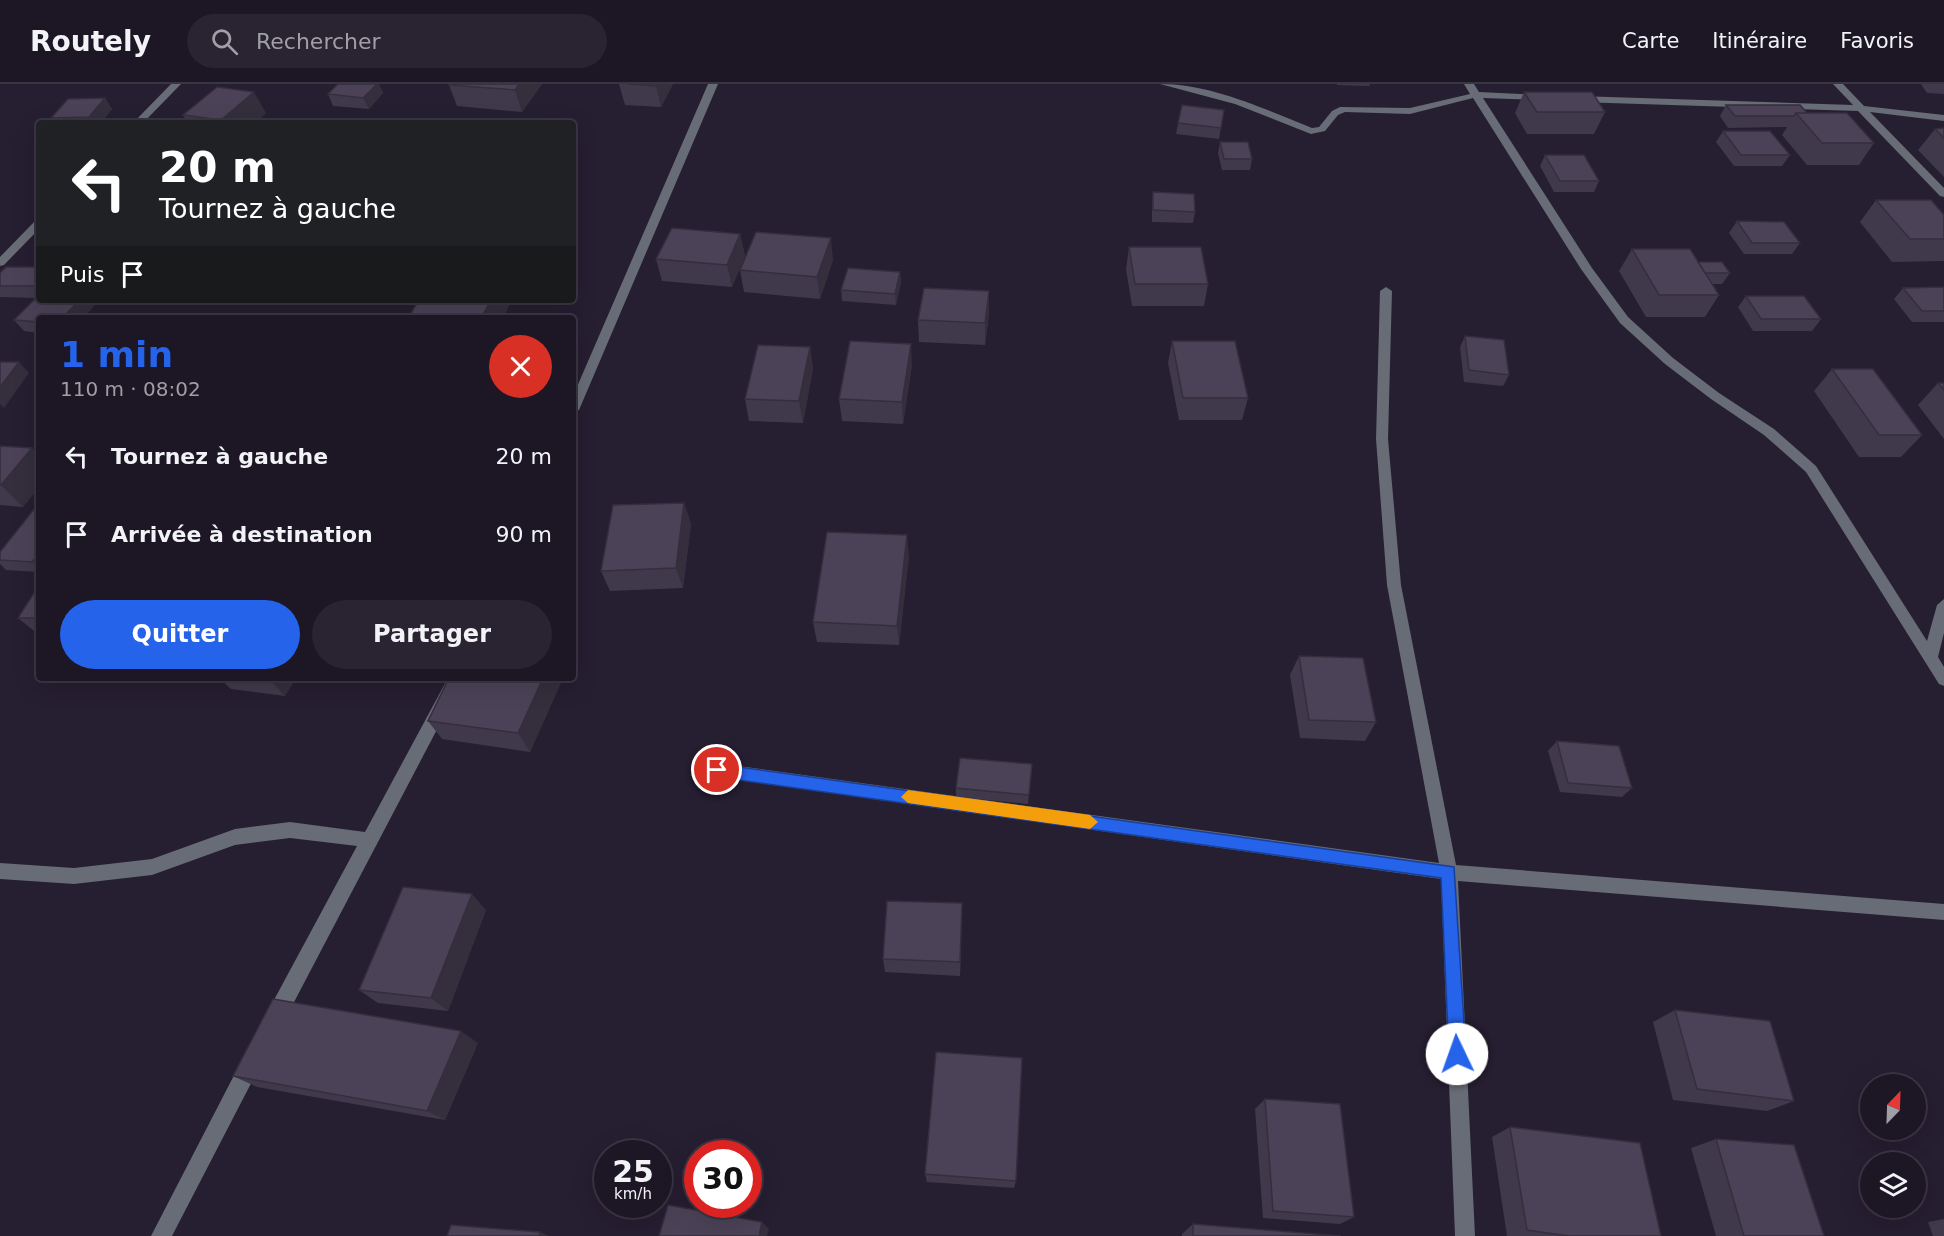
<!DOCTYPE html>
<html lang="fr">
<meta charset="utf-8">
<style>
:root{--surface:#1c1625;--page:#292332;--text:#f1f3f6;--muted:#a09fa7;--line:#3a3542;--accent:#2563eb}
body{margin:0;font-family:"DejaVu Sans",sans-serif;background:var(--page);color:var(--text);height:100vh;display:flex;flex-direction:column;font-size:22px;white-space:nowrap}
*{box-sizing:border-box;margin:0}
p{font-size:20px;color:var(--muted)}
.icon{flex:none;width:33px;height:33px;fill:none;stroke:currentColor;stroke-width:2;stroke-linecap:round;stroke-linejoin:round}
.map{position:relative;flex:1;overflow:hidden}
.details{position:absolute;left:36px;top:231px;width:540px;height:366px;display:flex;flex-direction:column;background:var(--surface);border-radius:6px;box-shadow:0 6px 24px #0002,0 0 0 2px var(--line)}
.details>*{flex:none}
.hud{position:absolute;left:36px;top:36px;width:540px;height:183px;border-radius:6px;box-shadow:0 6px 24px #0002,0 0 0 2px var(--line);background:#202124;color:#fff;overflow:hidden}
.needle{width:39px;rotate:23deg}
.controls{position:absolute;left:1860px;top:990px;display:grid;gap:12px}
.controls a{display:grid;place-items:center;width:66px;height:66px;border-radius:50%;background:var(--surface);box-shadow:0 6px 24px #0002,0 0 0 2px var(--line);font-size:30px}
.speed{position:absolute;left:594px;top:1056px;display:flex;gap:12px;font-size:30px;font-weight:700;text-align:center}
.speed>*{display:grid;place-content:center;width:78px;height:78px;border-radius:50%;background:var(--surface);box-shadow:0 6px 24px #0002,0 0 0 2px var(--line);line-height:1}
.speed small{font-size:15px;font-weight:400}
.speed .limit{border:9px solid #d22;background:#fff;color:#111}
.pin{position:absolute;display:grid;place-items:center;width:51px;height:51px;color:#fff;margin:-26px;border:3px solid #fff;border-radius:50%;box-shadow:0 2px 6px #0007}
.me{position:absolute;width:66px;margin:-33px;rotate:357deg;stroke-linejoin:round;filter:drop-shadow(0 0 4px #0008)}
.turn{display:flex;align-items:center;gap:21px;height:126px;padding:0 24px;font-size:27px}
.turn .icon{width:78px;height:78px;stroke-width:2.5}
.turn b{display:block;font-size:42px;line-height:51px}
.then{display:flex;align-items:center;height:57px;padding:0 24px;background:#0003;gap:12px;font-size:22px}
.round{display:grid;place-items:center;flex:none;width:63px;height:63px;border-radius:32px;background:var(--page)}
.headline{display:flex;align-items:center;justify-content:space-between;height:102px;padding:0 24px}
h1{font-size:36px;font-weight:600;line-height:45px;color:var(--accent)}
.button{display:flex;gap:12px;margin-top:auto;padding:12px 24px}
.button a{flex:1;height:69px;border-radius:36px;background:var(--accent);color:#fff;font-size:24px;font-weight:600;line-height:69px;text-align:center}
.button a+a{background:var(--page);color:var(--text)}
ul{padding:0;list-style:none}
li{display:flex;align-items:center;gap:18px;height:78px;padding:0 24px}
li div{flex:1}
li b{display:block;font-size:22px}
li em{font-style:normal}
header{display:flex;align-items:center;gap:36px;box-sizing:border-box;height:84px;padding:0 30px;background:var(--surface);border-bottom:2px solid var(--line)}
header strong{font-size:28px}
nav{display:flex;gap:33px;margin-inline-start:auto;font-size:21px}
.search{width:420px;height:54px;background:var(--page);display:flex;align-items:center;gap:15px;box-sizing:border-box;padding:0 21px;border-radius:33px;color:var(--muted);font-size:22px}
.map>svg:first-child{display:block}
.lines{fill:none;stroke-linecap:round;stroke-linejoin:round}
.minor{fill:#676c76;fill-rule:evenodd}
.wall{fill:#40394b}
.shaded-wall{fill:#342e3d}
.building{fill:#4b4257;stroke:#342e3d;stroke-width:1.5}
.route{fill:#2563eb;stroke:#184099;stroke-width:1.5}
.slow{fill:#f59e0b}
</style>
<header>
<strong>Routely</strong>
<div class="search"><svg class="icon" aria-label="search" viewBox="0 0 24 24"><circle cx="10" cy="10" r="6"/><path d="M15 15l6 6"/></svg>Rechercher</div>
<nav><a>Carte</a><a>Itinéraire</a><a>Favoris</a></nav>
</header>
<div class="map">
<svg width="1944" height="1152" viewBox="0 0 1944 1152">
<rect width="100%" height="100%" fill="#261e31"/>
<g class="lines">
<path class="minor" d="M171,0h10l-38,39h-10z
M708,0h10l-139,326 -6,4v-18z
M1160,0c52,0 104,25 152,44l7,-1 13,-16 8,-4 70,1 60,-14 -6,-10h10l5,8 66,3v4l-3,1 -59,-2 109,170 36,49 45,41 46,35 55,36 42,37 111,175 10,-36 7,-6v34l-6,24 6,10v19l-5,-2 -133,-212 -42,-37 -53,-36 -46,-35 -45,-41 -39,-54 -108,-171 -63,16 -65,-2 -7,3 -13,16 -14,3 -76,-30z
M1833,0h10l21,22 80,9v6l-74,-9 74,76v9l-4,-1 -82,-85 -280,-9 -5,-3 5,-3 275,9z
M39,136v9l-35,36 -4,1v-9l35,-36z
M1386,203l6,4 -4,148 13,146 55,280 488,39v16l-486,-39 17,355h-20l-14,-357 -724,-102 -6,-2 -2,-5 2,-5 6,-2 722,100 -52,-278 -11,-146 4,-148z
M448,594h16l-182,347 -7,2 -7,-2 -2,-7 2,-7 89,-165 -67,-8 -55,7 -83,30 -78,9 -74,-5v-16l74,5 78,-9 83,-30 55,-7 75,10z
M251,970l7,2 2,7 -2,7 -86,166h-21l93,-180z"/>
</g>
<path class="wall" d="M338,0h41l4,9 -14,16 -36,-3 -5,-12z
M450,0h92l-20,28 -65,-6 -8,-21z
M619,0h54l-12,23 -36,-2z
M1337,0h33l-1,2 -32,-1z
M1921,0h23v10l-17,-1z
M1524,8l81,20 -11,22h-67l-12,-21z
M105,14l7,11 -11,14h-46l-4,-5z
M1726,21l81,8 67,30 -15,22h-52l-25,-30 5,-8 -59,1 -8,-12z
M1224,26l-5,29 -43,-5 2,-11z
M266,29l-11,10h-67l-5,-8z
M1944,44v49l-26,-27 17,-21z
M1723,47l67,24 -8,11h-48l-18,-24z
M1220,58l32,17 -2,11h-28l-4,-17z
M1545,71l54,26 -5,11h-40l-14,-26z
M1153,108l42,20 -2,11 -41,-1v-19z
M1876,116l68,15v46l-52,1 -32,-40z
M1737,137l63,22 -8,11h-48l-15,-21z
M740,150l5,22 -13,31 -70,-6 -6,-22z
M1129,163l79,37 -4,22h-72l-6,-37z
M1632,165l66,13 32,11 -8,11h-9l6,11 -14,22h-59l-27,-46z
M833,176l-13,39 -76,-7 -4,-22z
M39,183v33h58l1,1 -15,17h-44v15l-15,-2 -10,-11 22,-22 -36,-1v-24z
M900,188l1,11 -5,22 -54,-4 -1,-11z
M1944,203v35h-32l-18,-23 9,-11z
M989,207v22l-4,32 -66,-3 -1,-22z
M1746,212l75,23 -9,12h-59l-15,-24z
M1465,252l44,39 -6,11 -39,-4 -4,-35z
M1172,257l76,57 -6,22h-63l-11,-57z
M810,263l3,22 -10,54 -54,-2 -4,-22z
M912,281l-9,59 -61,-3 -3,-22z
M1832,285l90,66 -21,22h-42l-45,-66z
M1938,299h6v56l-26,-34z
M0,362l39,9v32l-16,20 -23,-2z
M39,419v69l-33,-2 -6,-6v-12z
M684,419l7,21 -8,64 -73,3 -9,-20z
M909,472l-10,89 -82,-3 -4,-20z
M39,501v50l-21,-17z
M1299,572l77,66 -11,19 -65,-3 -10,-63z
M219,594h77l-11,18 -54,-7z
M563,594l-33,74 -88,-13 -14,-18z
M1557,657l75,47 -10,9 -62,-5 -12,-41z
M1032,680l-4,40 -72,-7v-9z
M486,826l-38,101 -70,-8 -19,-13z
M962,834l-2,58 -75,-4 -2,-13z
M1675,926l119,91 -27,10 -94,-11 -20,-78z
M478,959l-33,77 -188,-33 -24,-11z
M1265,1015l89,118 -14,7 -77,-6 -8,-109z
M1510,1043l151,109h-154l-15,-99z
M1716,1055l108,97h-108l-25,-88z
M925,1090l91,7 -2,7 -87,-6z
M1944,1135v17h-11l-5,-14z
M1193,1140l148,12h-159v-2z"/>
<path class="shaded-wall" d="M377,0h2l4,9 -14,16 -6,-11z
M519,0h23l-20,28 -7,-22z
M657,0h16l-12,23 -5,-21z
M254,8l12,21 -11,10h-32l-2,-3z
M105,14l7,11 -11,14h-8l-4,-6z
M740,150l5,22 -13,31 -5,-22z
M831,154l2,22 -13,39 -3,-22z
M900,188l1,11 -5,22 -1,-11z
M989,207v22l-4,32v-22z
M80,216h17l1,1 -15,17h-21z
M491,216h21l-9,18h-22z
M911,260l1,21 -9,59 -1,-22z
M810,263l3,22 -10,54 -4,-22z
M19,278l10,11 -25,35 -4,-4v-17z
M32,364l7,7v32l-16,20 -22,-22z
M684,419l7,21 -8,64 -7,-20z
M907,451l2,21 -10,89 -2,-19z
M39,469v16l-7,-7z
M268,594h28l-11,18z
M543,594h20l-33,74 -12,-19z
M472,810l14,16 -38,101 -17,-13z
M962,819v15l-2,58v-14z
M461,947l17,12 -33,77 -18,-9z
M762,1138l7,7 -2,7h-8z
M540,1148l9,4h-10z"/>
<path class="building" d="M338,0h39l-14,14 -35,-4z
M450,0h69l-4,6 -66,-5z
M628,0h29l-1,2z
M217,3l37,5 -33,28 -38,-5z
M1524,8h68l13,20h-68z
M105,14l-16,19 -38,1 17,-19z
M1182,21l42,5 -3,18 -43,-5z
M1726,21h74l7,8h-11l-2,3h-59z
M1796,29h51l27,30h-52z
M1944,44v10l-9,-9z
M1723,47h47l20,24h-49z
M1220,58h28l4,17h-28z
M1545,71h39l15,26h-39z
M1153,108l41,2 1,18 -42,-2z
M1876,116h55l13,15v24h-34z
M1737,137l47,1 16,21h-48z
M672,144l68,6 -13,31 -71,-6z
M756,148l75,6 -14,39 -77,-7z
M1129,163h72l7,37h-73z
M1632,165h58l29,46h-60z
M1698,178h24l8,11h-25z
M6,183h33v19h-39v-13z
M848,184l52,4 -5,22 -54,-4z
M1944,203v24h-22l-19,-23z
M924,204l65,3 -4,32 -67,-3z
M39,211v5h41l-18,18h-23v4l-25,-2z
M1746,212h58l17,23h-60z
M419,216h72l-10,18h-73z
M1465,252l39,4 5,35 -40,-5z
M850,257l61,3 -9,58 -63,-3z
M1172,257h63l13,57h-65z
M758,261l52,2 -11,54 -54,-2z
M0,278h19l-19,25z
M1832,285h41l49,66h-43z
M1938,299h6v7z
M0,362l32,2 -31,37h-1z
M39,419v50l-7,9 -32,-2v-8z
M684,419l-8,65 -75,3 12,-66z
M827,448l80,3 -10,91 -84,-4z
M39,501v33h-21z
M1299,572l64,2 13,64 -67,-2z
M449,594h94l-25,55 -90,-12z
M1557,657l62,5 13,42 -64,-5z
M960,674l72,6 -3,31 -73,-7z
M403,803l69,7 -41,104 -72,-8z
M887,817l75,2 -2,59 -77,-3z
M273,915l188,32 -34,80 -194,-35z
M1675,926l95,11 24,80 -97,-12z
M936,968l86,6 -6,123 -91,-7z
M1265,1015l75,5 14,113 -81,-6z
M1510,1043l130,16 21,93h-92l-42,-6z
M1716,1055l78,6 30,91h-80z
M668,1121l94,17 -3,14h-100z
M1193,1140l148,12h-148z
M451,1141l89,7 -1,4h-92z"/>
<path class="route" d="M717,680l737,103 12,187 -3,6 -6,2 -6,-2 -2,-6 -8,-176 -724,-101 -7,-7z"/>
<path class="slow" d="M908,706l182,25 8,7 -8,7 -182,-26 -7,-6z"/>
</svg>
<div class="controls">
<a><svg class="needle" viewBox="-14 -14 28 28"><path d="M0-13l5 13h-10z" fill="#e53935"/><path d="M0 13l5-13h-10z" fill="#a09fa7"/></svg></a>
<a><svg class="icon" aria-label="layers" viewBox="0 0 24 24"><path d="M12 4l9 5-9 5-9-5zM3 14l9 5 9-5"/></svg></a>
</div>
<div class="speed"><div>25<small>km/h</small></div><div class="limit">30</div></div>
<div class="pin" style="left:717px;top:686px;background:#d93025"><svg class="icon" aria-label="arrive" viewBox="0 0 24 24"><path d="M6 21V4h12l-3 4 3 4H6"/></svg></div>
<svg class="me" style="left:1457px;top:970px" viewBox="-20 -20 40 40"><circle r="19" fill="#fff"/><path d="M0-13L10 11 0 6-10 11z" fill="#2563eb"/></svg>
<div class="hud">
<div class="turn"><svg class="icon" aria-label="left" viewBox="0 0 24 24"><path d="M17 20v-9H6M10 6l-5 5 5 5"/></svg><div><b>20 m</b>Tournez à gauche</div></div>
<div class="then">Puis<svg class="icon" aria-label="arrive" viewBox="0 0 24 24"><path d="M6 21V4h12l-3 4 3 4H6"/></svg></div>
</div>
<section class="details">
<div class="headline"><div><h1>1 min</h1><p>110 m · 08:02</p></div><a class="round" style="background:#d93025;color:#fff"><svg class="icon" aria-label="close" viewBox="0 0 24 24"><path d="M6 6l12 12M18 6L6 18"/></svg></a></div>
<ul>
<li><svg class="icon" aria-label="left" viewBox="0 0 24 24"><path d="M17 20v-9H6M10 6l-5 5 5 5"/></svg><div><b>Tournez à gauche</b></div><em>20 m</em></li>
<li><svg class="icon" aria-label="arrive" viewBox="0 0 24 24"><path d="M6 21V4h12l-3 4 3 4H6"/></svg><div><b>Arrivée à destination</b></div><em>90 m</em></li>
</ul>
<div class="button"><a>Quitter</a><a>Partager</a></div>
</section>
</div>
